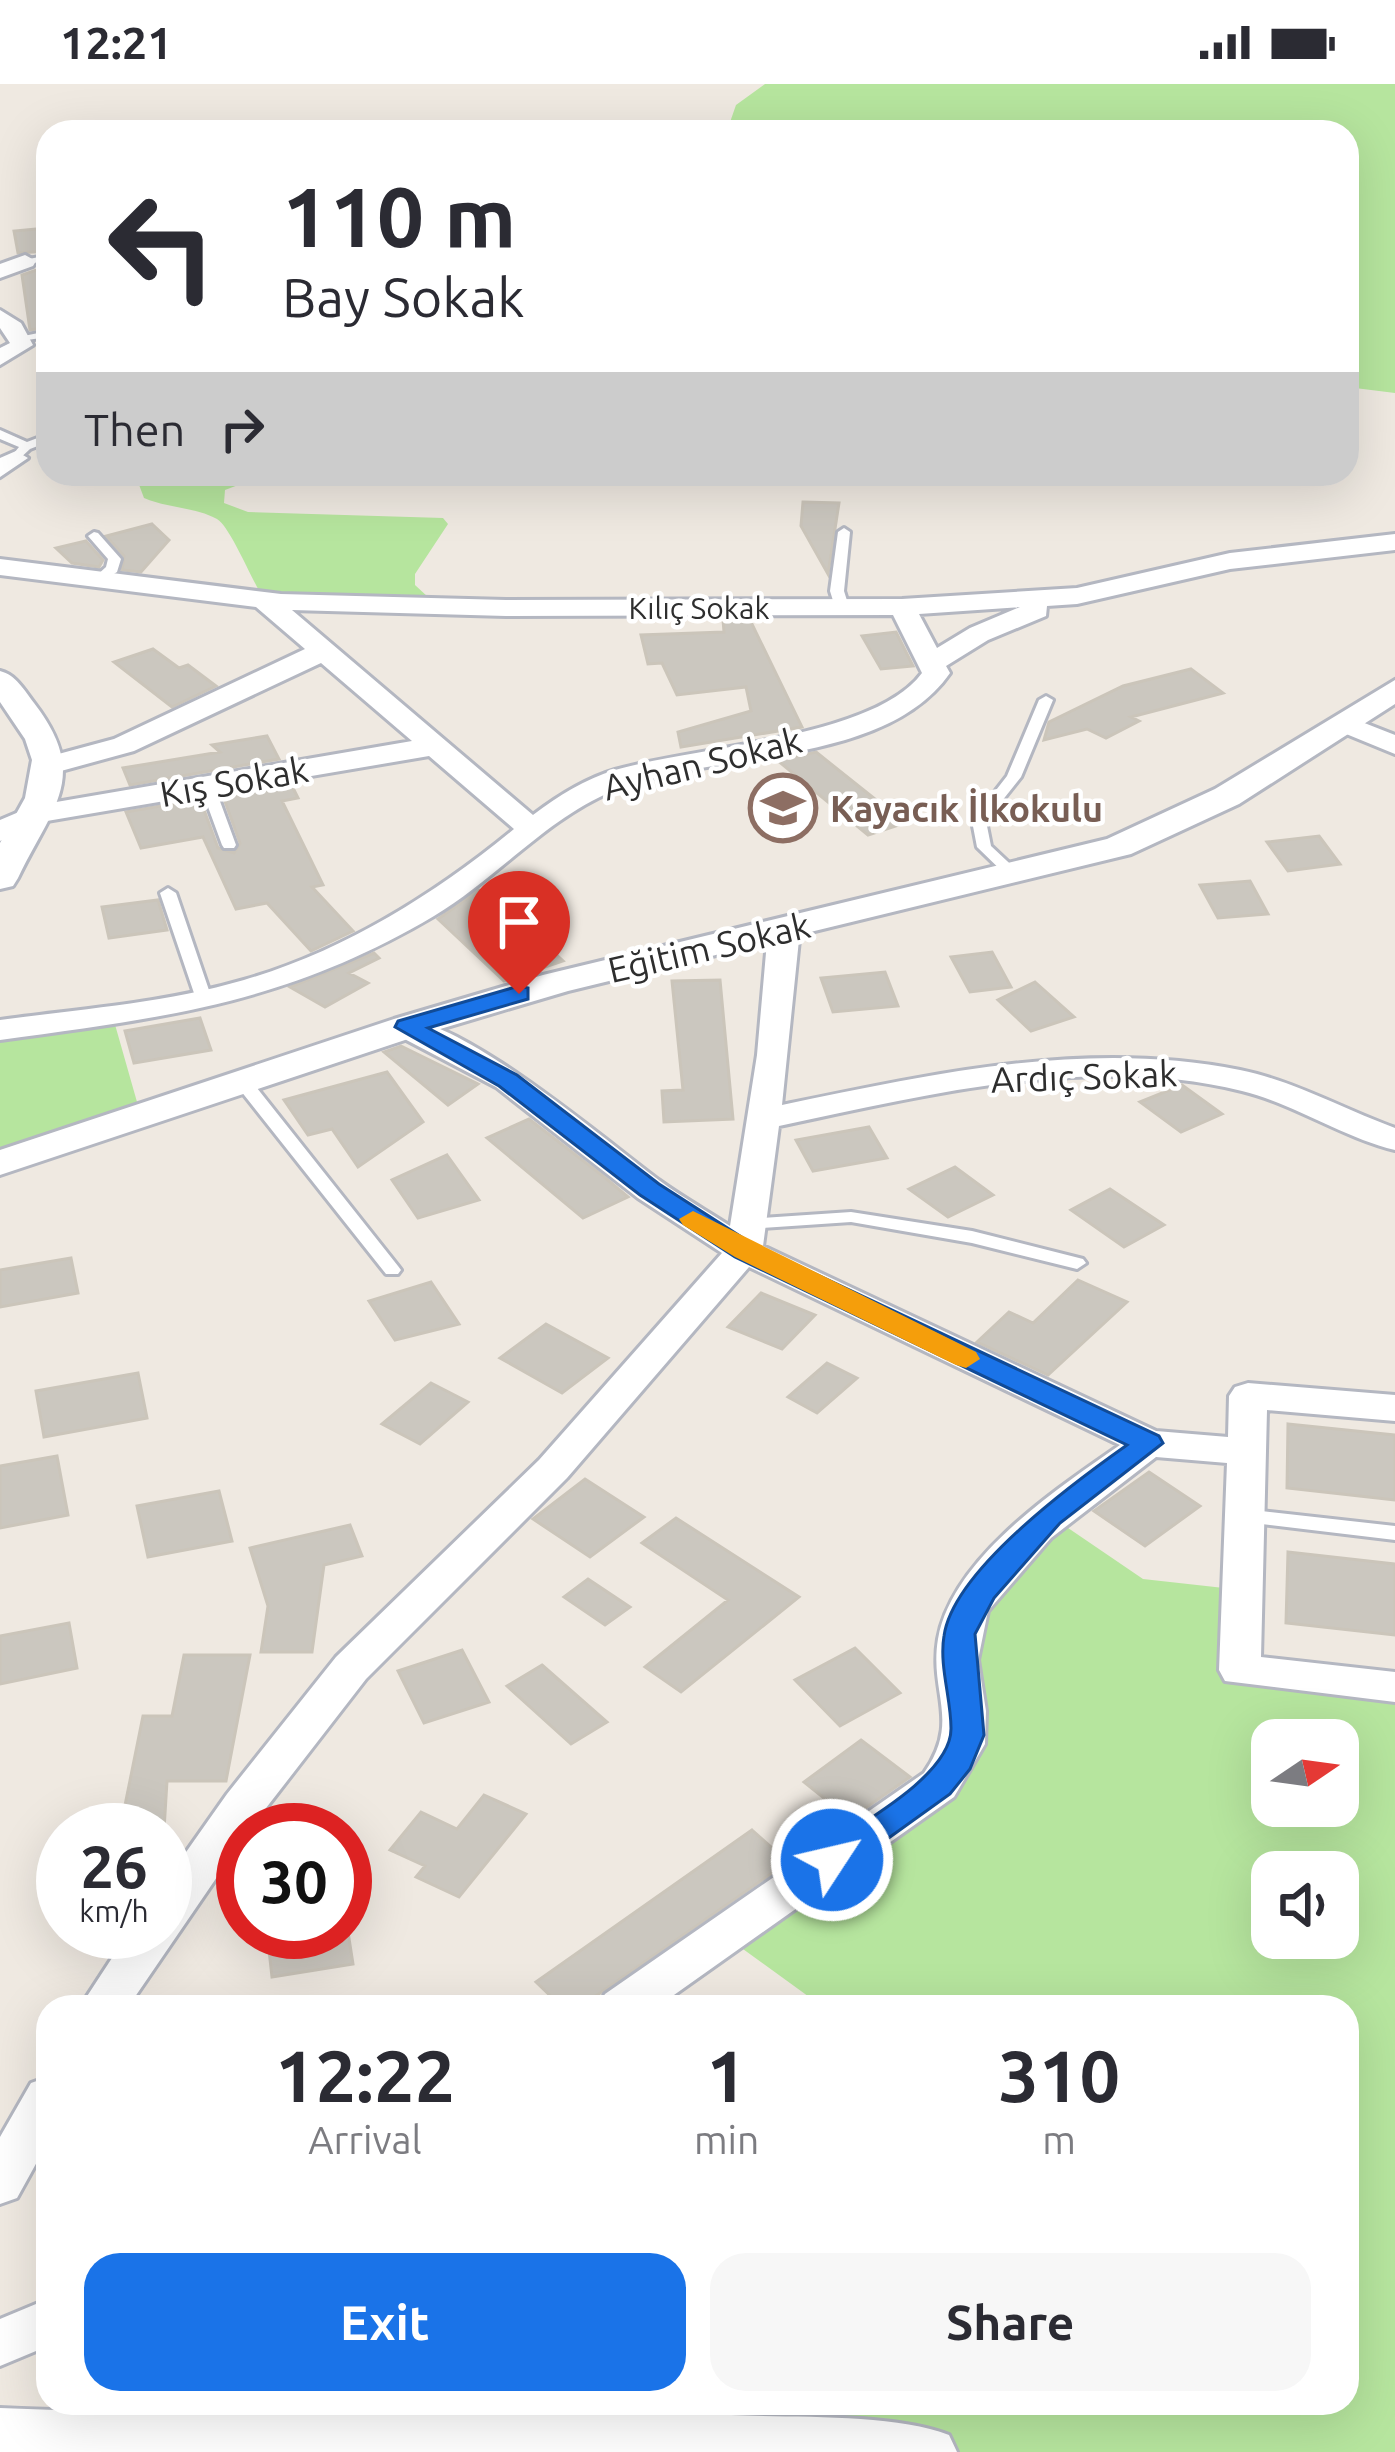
<!DOCTYPE html>
<meta charset="utf-8">
<style>
:root{--surface:#fff;--page:#f7f7f7;--text:#2b2b33;--muted:#7c7c81;--accent:#1a73e8}
body{margin:0;font-family:Ubuntu,sans-serif;background:var(--page);color:var(--text);height:100vh;display:flex;flex-direction:column;font-size:45px;white-space:nowrap}
*{box-sizing:border-box;margin:0}
p{font-size:39px;color:var(--muted)}
.icon{flex:none;width:66px;height:66px;fill:none;stroke:currentColor;stroke-width:2;stroke-linecap:round;stroke-linejoin:round}
.map{position:relative;flex:1;overflow:hidden}
.panel{position:absolute;left:36px;top:1911px;width:1323px;height:420px;display:flex;flex-direction:column;background:var(--surface);border-radius:36px;box-shadow:0 12px 48px #0002}
.panel>*{flex:none}
.hud{position:absolute;left:36px;top:36px;width:1323px;height:366px;border-radius:36px;box-shadow:0 12px 48px #0002;background:#fff;color:var(--text);overflow:hidden}
.needle{width:78px;rotate:77deg}
.buttons{position:absolute;left:1251px;top:1635px;display:grid;gap:24px}
.buttons a{display:grid;place-items:center;width:108px;height:108px;border-radius:24px;background:var(--surface);box-shadow:0 12px 48px #0002;font-size:60px}
.speed{position:absolute;left:36px;top:1719px;display:flex;gap:24px;font-size:60px;font-weight:700;text-align:center}
.speed>*{display:grid;place-content:center;width:156px;height:156px;border-radius:50%;background:var(--surface);box-shadow:0 12px 48px #0002;line-height:1}
.speed small{font-size:30px;font-weight:400}
.speed .limit{border:18px solid #d22;background:#fff;color:#111}
.pin{position:absolute;display:grid;place-items:center;width:102px;height:102px;color:#fff;margin:-123px -51px;border-radius:50% 50% 50% 0;rotate:-45deg;box-shadow:0 0 12px #0007}
.pin .icon{rotate:45deg}
.me{position:absolute;width:132px;margin:-66px;rotate:55deg;stroke-linejoin:round;filter:drop-shadow(0 0 9px #0008)}
.turn{display:flex;align-items:center;gap:42px;height:252px;padding:0 48px;font-size:54px}
.turn .icon{width:156px;height:156px;stroke-width:2.5}
.turn b{display:block;font-size:84px;line-height:102px}
.then{display:flex;align-items:center;height:114px;padding:0 48px;background:#0003;gap:24px;font-size:45px}
.eta{display:flex;justify-content:space-evenly;align-items:center;height:204px;text-align:center}
.eta b{font-size:72px;font-weight:700;line-height:84px}
.button{display:flex;gap:24px;margin-top:auto;padding:24px 48px}
.button a{flex:1;height:138px;border-radius:36px;background:var(--accent);color:#fff;font-size:48px;font-weight:700;line-height:138px;text-align:center}
.button a+a{background:var(--page);color:var(--text)}
.status{display:flex;justify-content:space-between;align-items:center;height:84px;padding:0 60px;background:var(--surface);direction:ltr}
.status svg{height:33px;fill:currentColor}
.map>svg:first-child{display:block}
.green{fill:#b6e59e;fill-rule:evenodd}
.building{fill:#cbc7bf;stroke:#cbc5ba;stroke-width:3}
.lines{fill:none;stroke-linecap:round;stroke-linejoin:round}
.service-casing{stroke:#b4b7c1;stroke-width:6}
.minor-casing{stroke:#b4b7c1;stroke-width:6}
.tertiary-casing{stroke:#b4b7c1;stroke-width:6}
.service{fill:#fff;fill-rule:evenodd}
.minor{fill:#fff;fill-rule:evenodd}
.tertiary{fill:#fff;fill-rule:evenodd}
.route{fill:#1a73e8;stroke:#114b97;stroke-width:3}
.slow{fill:#f59e0b}
.labels{text-anchor:middle;dominant-baseline:central;stroke-width:9;stroke-linejoin:round;paint-order:stroke}
.far-street-label{font-size:30px;fill:#2e2e2e;stroke:#fff}
.street-label{font-size:36px;fill:#2e2e2e;stroke:#fff}
.education-label{font-size:36px;font-weight:bold;fill:#785e54;stroke:#fff;text-anchor:start}
</style>
<div class="status"><b>12:21</b><svg viewBox="0 0 49 12"><path d="M0 12V9h3v3zM5 12V6h3v6zM10 12V3h3v9zM15 12V0h3v12zM26 1h20v11H26zM47 4h2v5h-2z"/></svg></div>
<div class="map">
<svg width="1395" height="2368" viewBox="0 0 1395 2368">
<rect width="100%" height="100%" fill="#efe9e1"/>
<path class="green" d="M765,0h630v309l-48,-6v-255h-603l-16,-4 8,-23z
M135,390h132l-42,16 -1,13 24,9 195,6 5,6 -33,50v11l13,12 36,7 -199,-3c-12,-18 -35,-75 -48,-82 -22,-12 -50,-11 -73,-21z
M112,930l29,102 -141,47v-133z
M1049,1431l94,64 99,11 -2,80 155,17v765h-1395v-20l524,6 36,-35h787v-396h-524l-98,-71 214,-151 20,-151zM1272,1656h66v66h-66zM1272,1788h66v66h-66z"/>
<path class="building" d="M48,144v23l-30,2 -4,-22z
M48,182v61l-18,3 -8,-55z
M803,418l36,1 -11,71 -27,-48z
M152,440l17,16 -28,32 -19,-2 2,-14 -18,-20z
M86,457l17,19 -4,7 -27,-4 -16,-15z
M723,536h27l52,107 -121,20 -3,-15 73,-21 -5,-24 -69,8 -15,-32 -14,1 -7,-29 83,-3z
M896,548l17,34 -32,3 -19,-33z
M153,565l26,19 9,-3 28,21 -44,21 -58,-45z
M1191,585l32,24 -92,24 8,4 -33,17 -19,-9 -43,11 5,-18 74,-36z
M267,652l12,23 -149,26 -7,-17 97,-16 -8,-7z
M816,668l89,71 -37,12 -91,-75z
M291,700l7,14 -16,3 41,84 -11,2 41,44 -42,20 -44,-48 -31,6 -33,-72 -62,11 -15,-36 74,-13 18,49 16,5 6,-10 -17,-47z
M1319,752l21,28 -52,7 -21,-29z
M1250,797l18,33 -50,4 -18,-33z
M479,806l18,10 66,61 -59,20 -66,-62z
M158,816l9,30 -58,8 -7,-31z
M992,868l19,35 -41,5 -19,-35z
M374,869l5,5 -30,15 19,10 -43,24 -35,-20z
M885,888l13,34 -65,6 -12,-34z
M720,896l13,139 -69,3 -2,-31 21,-1 -11,-109z
M1035,898l39,35 -43,14 -33,-31z
M200,934l11,32 -77,13 -9,-32z
M401,962l77,38 -30,21 -64,-53z
M387,988l36,50 -65,45 -26,-38 -24,6 -24,-35z
M1182,1001l40,29 -41,18 -41,-30z
M529,1035l74,57 25,21 -45,21 -96,-80z
M869,1043l18,31 -74,13 -17,-31z
M447,1071l32,45 -61,18 -26,-38z
M955,1083l38,28 -45,22 -39,-28z
M1110,1105l54,36 -40,22 -53,-37z
M71,1174l7,35 -78,14v-37z
M1078,1196l49,22 -79,73 -71,-33 32,-30 24,11z
M431,1198l28,42 -64,16 -26,-39z
M761,1209l54,22 -33,34 -54,-22z
M546,1240l62,34 -46,35 -62,-35z
M827,1279l30,15 -40,35 -29,-16z
M138,1289l9,45 -103,19 -8,-46z
M431,1299l37,19 -48,42 -38,-20z
M1288,1340l107,11v65l-108,-12z
M57,1372l11,59 -68,13v-62z
M1149,1388l51,34 -55,40 -51,-35z
M585,1395l59,38 -54,40 -57,-38z
M219,1407l13,50 -84,16 -11,-51z
M676,1434l123,79 -118,95 -36,-25 83,-67 -86,-57z
M350,1441l12,31 -38,9 -12,87h-51l7,-46 -18,-58z
M1288,1468l107,12v71l-109,-12z
M588,1495l42,28 -25,18 -41,-28z
M69,1539l8,45 -77,16v-48z
M855,1564l45,45 -60,33 -45,-46z
M462,1566l27,52 -65,21 -26,-52z
M184,1571h66l-24,126h-59l-3,49h-44l23,-114h29z
M542,1581l65,57 -36,22 -64,-58z
M861,1656l49,37 -60,42 -46,-37z
M484,1711l42,19 -67,83 -43,-20 9,-11 -35,-16 31,-38 36,17z
M752,1746l36,32 -208,145h-18l-26,-25z
M267,1848h81l5,32 -81,13z"/>
<g class="lines">
<defs>
<path id="service" d="M48,171v6l-23,3 -5,-3z
M48,247v6l-28,4 -6,-3z
M0,346l27,12 21,-8v8l-18,7 -14,13 -6,-4 9,-11 -19,-8z
M844,444l6,4 -6,59 5,16 -7,4 -7,-4 -5,-16 8,-59z
M94,448l4,1 23,26 -4,13 -15,9 -7,-4 11,-10 2,-8 -20,-23z
M1046,612l7,4 -32,77 -35,44 5,25 31,29 -8,5 -5,-2 -32,-31 -5,-26 35,-45 32,-76z
M207,697l7,4 22,60 -2,3h-10l-2,-3 -22,-60z
M168,804l8,5 36,106 -2,3h-12l-2,-3 -36,-106z
M243,993l6,1 149,188 3,4 -3,4h-12l-149,-188 -2,-4 2,-4z
M851,1128l121,19 111,28 3,4 -9,6 -105,-26 -121,-21 -103,7 -9,-5 9,-5z
M1244,1425l151,17v14l-158,-19 -3,-5 3,-5z"/>
<path id="minor" d="M25,171l11,6 -3,5 -33,12v-14z
M0,226l21,13 12,22 -33,20v-17l10,-5 -10,-15z
M16,367l12,7 -28,19v-19z
M1395,450v16l-165,19 -153,35 -30,2 -1,10 -58,24 -42,26 4,7c-66,95 -238,77 -337,118 -66,27 -117,88 -179,125 -149,88 -267,101 -434,124v-20c81,-11 165,-17 244,-40 100,-29 191,-86 270,-151l-85,-73 -388,66 -41,19v-21l33,-14 379,-65 -91,-78 -187,88 -84,23 -10,-3 -4,-6 4,-6 74,-20 191,-90 -49,-42 -256,-32v-16l281,35 225,6 396,-1 175,-11 153,-35zM1020,523l-50,21 -33,20 -18,-34zM292,526l214,6 387,-1 29,58c-47,65 -229,74 -307,97 -30,9 -57,26 -82,45z
M1344,631l51,20v19l-61,-25 -4,-6z
M784,837l16,9 -18,175c150,-31 305,-66 458,-35 54,11 103,39 155,58v22c-53,-13 -100,-46 -153,-59 -151,-38 -315,4 -463,35l-16,120 393,185 72,6 1,-41 6,-9 13,-4 147,12v26l-128,-11 -6,247 134,15v30l-170,-21 -6,-11 8,-207 -71,-6 -105,81 -63,73 -10,49 8,51 -1,33 -31,53 -297,210h-59l7,-13 319,-221c37,-52 5,-80 14,-134 14,-81 119,-150 182,-194l-371,-178 -182,211 -201,201 -117,151h-6v9l-115,168h-48l49,-75h36v-50l62,-88 109,-137 203,-197 183,-207 -84,-55 -142,-111 -101,-53 -4,-7 4,-7c55,-13 217,126 265,161 22,16 47,30 70,45l27,-171 11,-125z
M48,1993v65l-31,56 -17,6v-67l31,-54z
M48,2215v47l-48,20v-47z
M0,2324c244,11 487,-2 731,7 61,3 163,-2 218,20l8,17h-957z"/>
<path id="tertiary" d="M0,587c16,4 24,19 34,32 57,74 18,104 -16,175l-5,8 -13,3v-46l25,-45 7,-38 -7,-21 -25,-37z
M1395,596v24l-156,100 -108,50 -563,137 -148,44 -420,140v-25l394,-131 149,-44 564,-136 108,-50z"/>
</defs>
<use href="#service" class="service-casing"/>
<use href="#minor" class="minor-casing"/>
<use href="#tertiary" class="tertiary-casing"/>
<use href="#service" class="service"/>
<use href="#minor" class="minor"/>
<use href="#tertiary" class="tertiary"/>
</g>
<path class="route" d="M519,902l9,2v11l-100,29 89,47 142,109 95,61 405,191 4,7 -103,80 -66,75 -19,36 9,101 -14,34 -20,25 -106,76 -12,3 -12,-3 -5,-10 5,-9c36,-25 132,-75 131,-123 0,-29 -12,-63 -7,-92 9,-65 132,-155 183,-191l-392,-188 -95,-62 -141,-109 -104,-59 3,-6z"/>
<path class="slow" d="M693,1127l283,141 4,7 -14,9 -10,-3 -221,-108 -52,-32 -4,-6z"/>
<defs>
<symbol id="school-ring" viewBox="-11 -11 22 22"><circle r="9.5" fill="#fff" stroke="#8d6e63" stroke-width="1.5"/><path d="M0-5L7-2L0 1L-7-2ZM-4 1L0 2.5L4 1V4Q0 6-4 4Z" fill="#8d6e63"/></symbol>
</defs>
<g fill-rule="evenodd">
<use href="#school-ring" x="745" y="686" width="76" height="76"/>
</g>
<g class="labels">
<g class="far-street-label">
<text x="699" y="524">Kılıç Sokak</text>
</g>
<g class="street-label">
<text transform="translate(702 679) rotate(-14)">Ayhan Sokak</text>
<text transform="translate(234 697) rotate(-10)">Kış Sokak</text>
<text transform="translate(709 863) rotate(-13)">Eğitim Sokak</text>
<text transform="translate(1084 992) rotate(-2)">Ardıç Sokak</text>
</g>
<g class="education-label">
<text x="830" y="724">Kayacık İlkokulu</text>
</g>
</g>
</svg>
<div class="buttons">
<a><svg class="needle" viewBox="-14 -14 28 28"><path d="M0-13l5 13h-10z" fill="#e53935"/><path d="M0 13l5-13h-10z" fill="#7c7c81"/></svg></a>
<a><svg class="icon" aria-label="sound" viewBox="0 0 24 24"><path d="M4 9h4l5-4v14l-5-4H4zM17 9q2 3 0 6"/></svg></a>
</div>
<div class="speed"><div>26<small>km/h</small></div><div class="limit">30</div></div>
<div class="pin" style="left:519px;top:910px;background:#d93025"><svg class="icon" aria-label="arrive" viewBox="0 0 24 24"><path d="M6 21V4h12l-3 4 3 4H6"/></svg></div>
<svg class="me" style="left:832px;top:1776px" viewBox="-20 -20 40 40"><circle r="17" fill="#1a73e8" stroke="#fff" stroke-width="3"/><path d="M0-11L8 9 0 5-8 9z" fill="#fff"/></svg>
<div class="hud">
<div class="turn"><svg class="icon" aria-label="left" viewBox="0 0 24 24"><path d="M17 20v-9H6M10 6l-5 5 5 5"/></svg><div><b>110 m</b>Bay Sokak</div></div>
<div class="then">Then<svg class="icon" aria-label="right" viewBox="0 0 24 24"><path d="M7 20v-9h11M14 6l5 5-5 5"/></svg></div>
</div>
<section class="panel">
<div class="eta">
<div><b>12:22</b><p>Arrival</p></div>
<div><b>1</b><p>min</p></div>
<div><b>310</b><p>m</p></div>
</div>
<div class="button"><a>Exit</a><a>Share</a></div>
</section>
</div>
